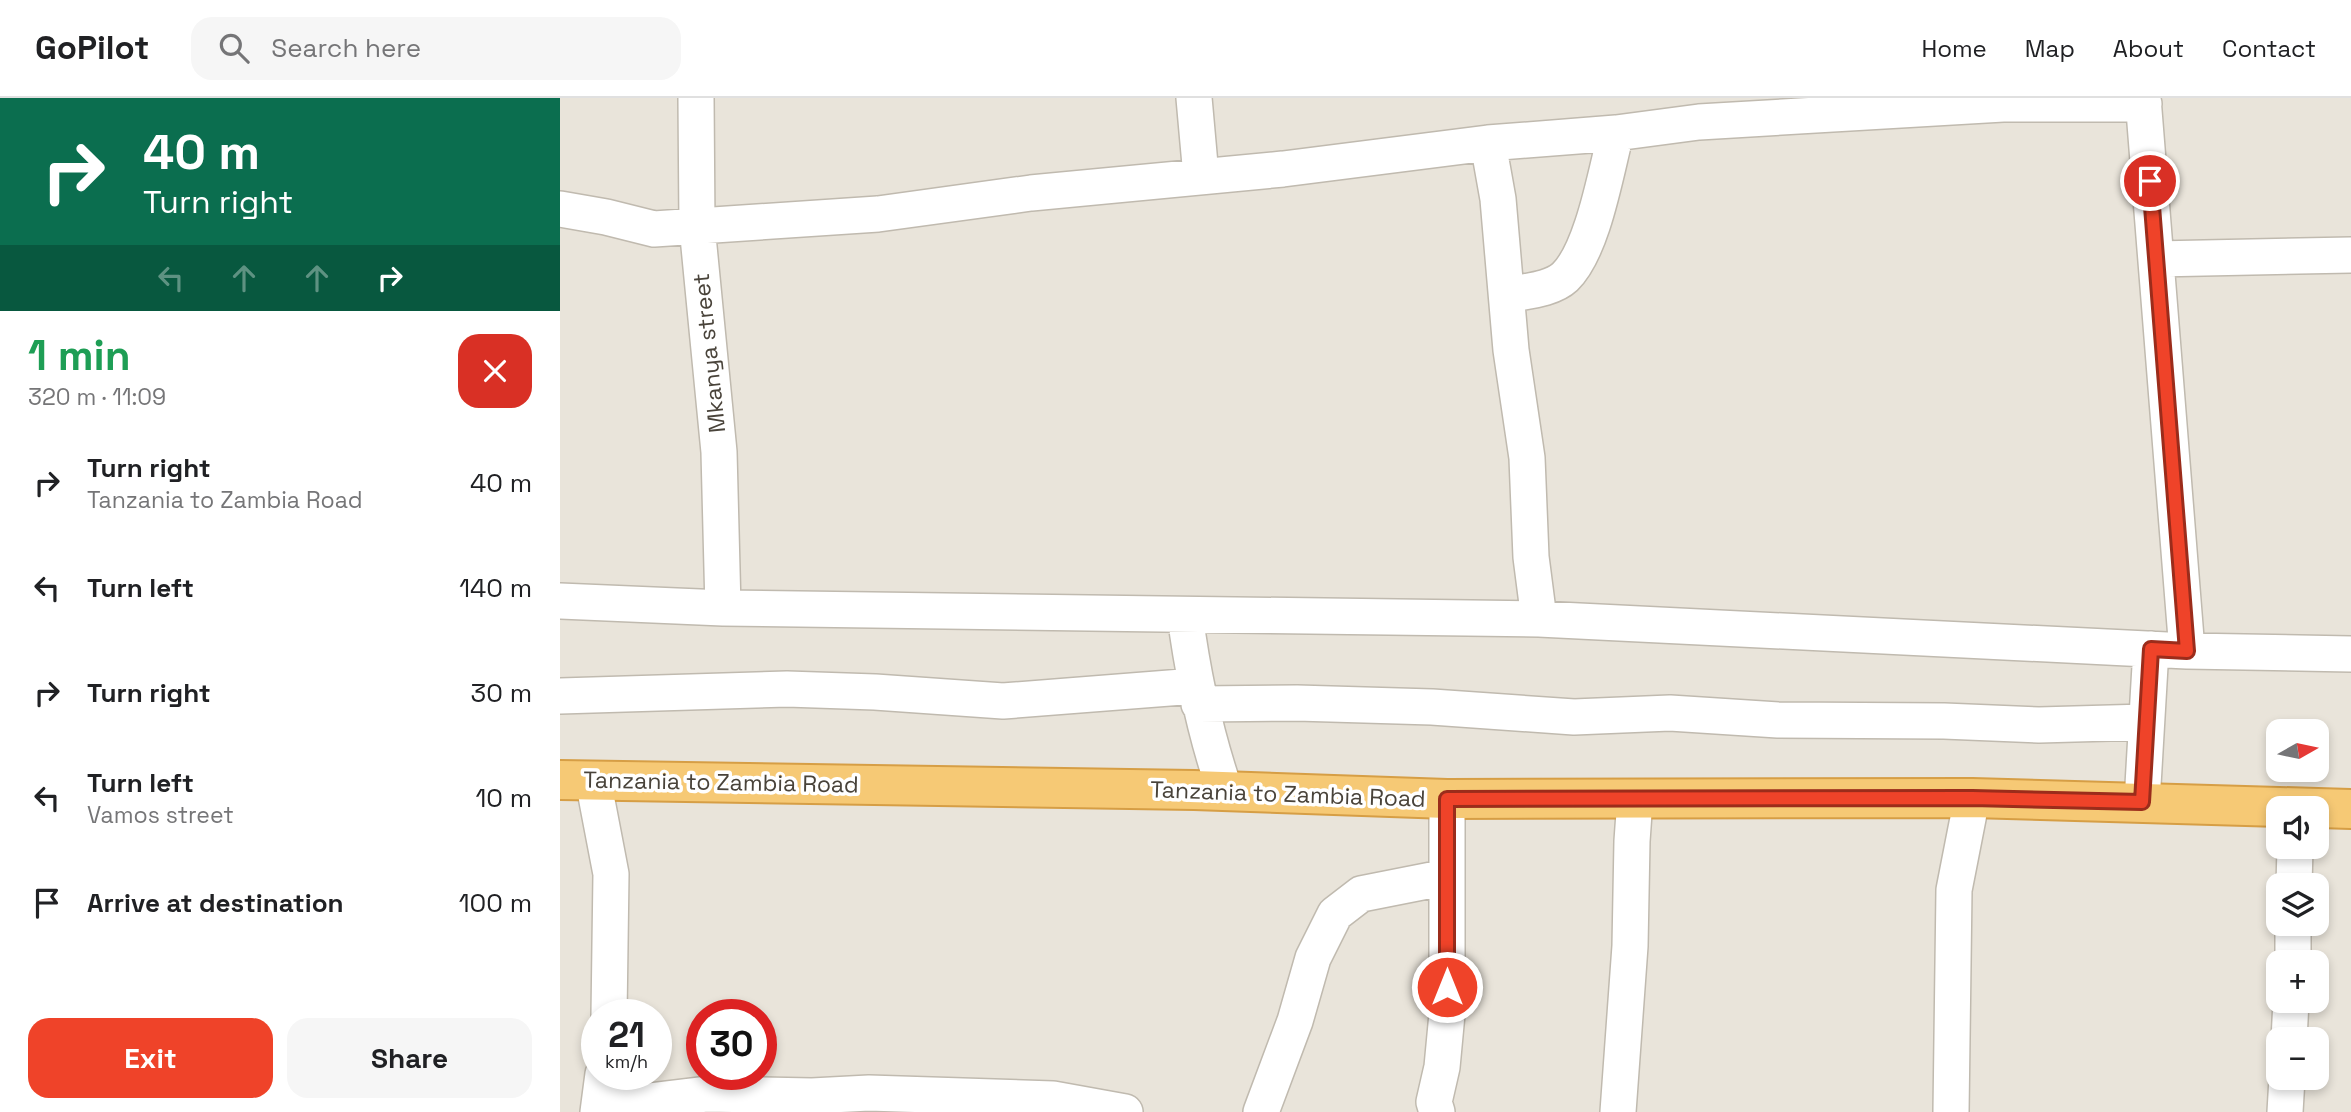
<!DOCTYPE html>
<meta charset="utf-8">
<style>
:root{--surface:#fff;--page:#f6f6f6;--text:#202124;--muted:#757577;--line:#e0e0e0;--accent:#ef4329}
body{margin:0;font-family:"Space Grotesk",sans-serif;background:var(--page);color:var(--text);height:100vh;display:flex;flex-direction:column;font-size:26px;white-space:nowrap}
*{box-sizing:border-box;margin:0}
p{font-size:23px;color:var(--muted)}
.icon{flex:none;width:38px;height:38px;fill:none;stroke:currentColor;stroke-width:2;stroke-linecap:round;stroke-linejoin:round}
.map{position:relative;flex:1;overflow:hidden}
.details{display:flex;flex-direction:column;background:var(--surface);width:560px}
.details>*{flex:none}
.hud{background:#0b6e4f;color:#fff;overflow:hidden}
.needle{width:46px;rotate:81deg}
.controls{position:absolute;left:1706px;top:621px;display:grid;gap:14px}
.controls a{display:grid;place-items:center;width:63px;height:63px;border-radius:14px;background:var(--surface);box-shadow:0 4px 10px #0003;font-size:35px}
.speed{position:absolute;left:21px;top:901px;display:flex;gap:14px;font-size:35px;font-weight:700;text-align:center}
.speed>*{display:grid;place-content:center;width:91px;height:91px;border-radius:50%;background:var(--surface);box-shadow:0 4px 10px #0003;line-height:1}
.speed small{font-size:18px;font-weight:400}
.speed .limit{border:10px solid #d22;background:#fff;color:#111}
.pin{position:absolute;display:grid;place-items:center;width:60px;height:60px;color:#fff;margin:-30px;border:4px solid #fff;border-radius:50%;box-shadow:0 2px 7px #0007}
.me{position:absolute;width:77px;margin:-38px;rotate:0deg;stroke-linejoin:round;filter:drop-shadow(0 0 5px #0008)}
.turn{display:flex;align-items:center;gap:24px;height:147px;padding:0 28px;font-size:32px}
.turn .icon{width:91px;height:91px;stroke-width:2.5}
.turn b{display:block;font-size:49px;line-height:60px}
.lanes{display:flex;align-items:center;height:66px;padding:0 28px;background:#0003;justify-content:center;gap:35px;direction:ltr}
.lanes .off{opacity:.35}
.round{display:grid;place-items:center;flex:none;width:74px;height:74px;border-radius:21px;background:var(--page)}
.headline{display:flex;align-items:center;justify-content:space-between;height:119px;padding:0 28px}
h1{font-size:42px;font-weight:700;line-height:52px;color:#1e9e55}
.primary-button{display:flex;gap:14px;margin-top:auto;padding:14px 28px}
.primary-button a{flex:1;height:80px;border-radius:21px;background:var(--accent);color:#fff;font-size:28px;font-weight:700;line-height:80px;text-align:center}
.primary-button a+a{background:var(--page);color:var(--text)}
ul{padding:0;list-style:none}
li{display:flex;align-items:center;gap:21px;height:105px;padding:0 28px}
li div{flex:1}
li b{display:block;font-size:26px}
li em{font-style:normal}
header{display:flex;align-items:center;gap:42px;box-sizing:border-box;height:98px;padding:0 35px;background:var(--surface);border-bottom:2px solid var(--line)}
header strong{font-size:33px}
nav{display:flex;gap:38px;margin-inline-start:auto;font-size:24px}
.search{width:490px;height:63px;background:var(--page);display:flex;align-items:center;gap:18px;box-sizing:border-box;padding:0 24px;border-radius:21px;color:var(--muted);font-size:26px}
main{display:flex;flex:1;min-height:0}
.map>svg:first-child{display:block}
.residential{fill:#e9e4da;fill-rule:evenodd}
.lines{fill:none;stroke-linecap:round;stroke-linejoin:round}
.minor-casing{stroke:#c0baaf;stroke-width:38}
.highway-casing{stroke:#d69e45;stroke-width:42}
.minor{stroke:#fff;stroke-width:35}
.highway{stroke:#f6c975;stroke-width:38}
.route-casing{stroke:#9b2c1b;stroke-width:18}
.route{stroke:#ef4329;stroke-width:12}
.labels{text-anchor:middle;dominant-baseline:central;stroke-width:7;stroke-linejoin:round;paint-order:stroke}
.street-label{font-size:23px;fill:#49433a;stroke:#fff}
</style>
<header>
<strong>GoPilot</strong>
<div class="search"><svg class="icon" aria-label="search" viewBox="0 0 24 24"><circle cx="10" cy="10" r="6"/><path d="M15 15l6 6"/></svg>Search here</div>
<nav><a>Home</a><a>Map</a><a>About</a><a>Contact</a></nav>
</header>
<main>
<section class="details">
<div class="hud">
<div class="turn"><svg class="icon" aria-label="right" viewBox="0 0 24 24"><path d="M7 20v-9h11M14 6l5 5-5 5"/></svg><div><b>40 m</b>Turn right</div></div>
<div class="lanes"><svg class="icon off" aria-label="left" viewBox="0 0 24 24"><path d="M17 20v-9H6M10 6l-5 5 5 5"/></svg><svg class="icon off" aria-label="ahead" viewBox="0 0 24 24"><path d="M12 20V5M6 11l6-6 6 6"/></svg><svg class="icon off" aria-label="ahead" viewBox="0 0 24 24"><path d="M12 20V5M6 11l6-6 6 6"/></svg><svg class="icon" aria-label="right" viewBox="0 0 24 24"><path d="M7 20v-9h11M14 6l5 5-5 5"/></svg></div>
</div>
<div class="headline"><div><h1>1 min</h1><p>320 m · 11:09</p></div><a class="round" style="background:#d93025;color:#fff"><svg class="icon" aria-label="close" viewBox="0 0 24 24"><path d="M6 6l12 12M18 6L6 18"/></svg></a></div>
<ul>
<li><svg class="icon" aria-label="right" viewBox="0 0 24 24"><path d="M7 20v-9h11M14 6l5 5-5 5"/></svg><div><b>Turn right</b><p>Tanzania to Zambia Road</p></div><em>40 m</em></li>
<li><svg class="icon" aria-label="left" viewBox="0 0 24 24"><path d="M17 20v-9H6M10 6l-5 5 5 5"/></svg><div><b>Turn left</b></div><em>140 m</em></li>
<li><svg class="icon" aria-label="right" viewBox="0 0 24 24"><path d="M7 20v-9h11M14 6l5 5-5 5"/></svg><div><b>Turn right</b></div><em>30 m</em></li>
<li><svg class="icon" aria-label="left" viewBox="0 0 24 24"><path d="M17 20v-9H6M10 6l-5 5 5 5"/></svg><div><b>Turn left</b><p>Vamos street</p></div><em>10 m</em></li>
<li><svg class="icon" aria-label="arrive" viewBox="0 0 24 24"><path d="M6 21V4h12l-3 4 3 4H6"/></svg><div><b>Arrive at destination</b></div><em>100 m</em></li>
</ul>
<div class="primary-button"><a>Exit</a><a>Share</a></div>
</section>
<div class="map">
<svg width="1791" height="1014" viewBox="0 0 1791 1014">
<rect width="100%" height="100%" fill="#f5f2ec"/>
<path class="residential" d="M0,0h1791v1014h-1791zM1718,634h39v38h-39zM1718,710h39v39h-39zM1718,788h39v38h-39zM1718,864h39v39h-39zM37,917h59v59h-59zM142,917h59v59h-59zM1718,942h39v38h-39z"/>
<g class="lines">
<defs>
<path id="minor" d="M136,0l1,128 22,226 4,156
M634,0l7,78
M1583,0l44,553
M928,45l10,56 13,151 16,108 4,99 8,62
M0,111l46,8 48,12 224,-15 153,-21 252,-24 205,-26 128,-10 83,-11 304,-18h141
M1596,161l195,-4
M947,197c18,-4 44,-5 58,-18 28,-27 41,-106 51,-144
M0,503l163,7 816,11 648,32 164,3
M625,517c8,61 20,118 40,176
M0,598l227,-7 88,3 128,9 192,-15
M639,606l98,-1 135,4 142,10 96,-4 108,7 166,1 95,4 107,-3
M33,682l18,94 -2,141
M1582,704l9,-153
M1734,788l1,-39
M1733,864v-38
M1729,942l2,-39
M39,1009l108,-13 105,2 57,-3 184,6 72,13
M38,1014l5,-38
M701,1014l34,-91 18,-63 22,-44 26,-20 86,-17
M877,1014l-3,-10 8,-35 5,-53v-215
M1058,1014l12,-166 2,-105 3,-42
M1391,1014l3,-222 18,-92
M1725,1014l2,-34"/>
<path id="highway" d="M0,682l634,10 253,9 525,-1 379,11"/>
</defs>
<use href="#minor" class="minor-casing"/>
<use href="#highway" class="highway-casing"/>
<use href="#minor" class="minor"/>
<use href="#highway" class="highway"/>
</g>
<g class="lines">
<defs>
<path id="route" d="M887,889v-188l525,-1 170,4 9,-153 36,2 -37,-470"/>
</defs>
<use href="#route" class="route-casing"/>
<use href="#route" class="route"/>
</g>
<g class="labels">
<g class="street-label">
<text transform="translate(149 255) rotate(-96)">Mkanya street</text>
<text transform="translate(161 684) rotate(1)">Tanzania to Zambia Road</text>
<text transform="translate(728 696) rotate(2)">Tanzania to Zambia Road</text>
</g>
</g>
</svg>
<div class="controls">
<a><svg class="needle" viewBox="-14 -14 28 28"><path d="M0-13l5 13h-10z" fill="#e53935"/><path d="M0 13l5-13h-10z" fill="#757577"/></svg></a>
<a><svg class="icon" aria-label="sound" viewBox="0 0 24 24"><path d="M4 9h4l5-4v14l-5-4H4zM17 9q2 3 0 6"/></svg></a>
<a><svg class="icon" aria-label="layers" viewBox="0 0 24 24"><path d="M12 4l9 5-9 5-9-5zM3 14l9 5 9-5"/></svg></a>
<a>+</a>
<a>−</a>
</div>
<div class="speed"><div>21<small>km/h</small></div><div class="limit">30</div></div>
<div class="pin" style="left:1590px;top:83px;background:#d93025"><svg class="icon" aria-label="arrive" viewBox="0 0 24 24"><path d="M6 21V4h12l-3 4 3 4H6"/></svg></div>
<svg class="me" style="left:887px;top:889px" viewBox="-20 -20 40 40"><circle r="17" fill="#ef4329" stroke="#fff" stroke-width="3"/><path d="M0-11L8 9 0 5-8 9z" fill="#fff"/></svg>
</div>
</main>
